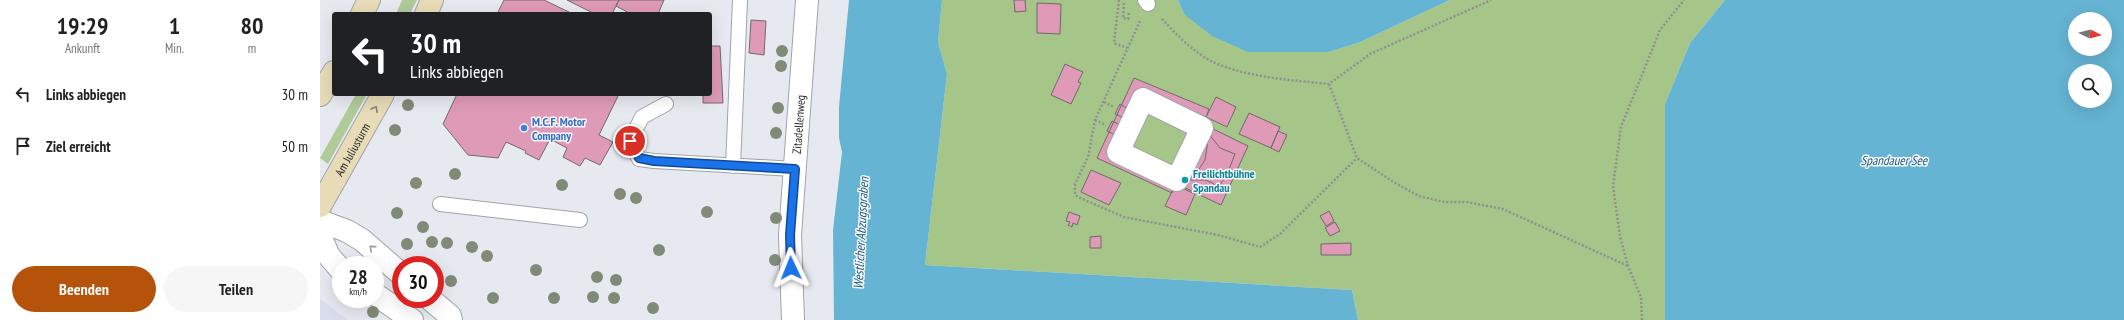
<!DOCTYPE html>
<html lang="de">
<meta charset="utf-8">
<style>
:root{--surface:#fff;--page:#f6f6f6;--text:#222;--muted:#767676;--accent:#b45309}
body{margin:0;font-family:"PT Sans Narrow",sans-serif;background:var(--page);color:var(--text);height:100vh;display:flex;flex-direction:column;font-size:15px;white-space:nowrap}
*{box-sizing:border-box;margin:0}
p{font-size:13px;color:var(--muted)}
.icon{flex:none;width:22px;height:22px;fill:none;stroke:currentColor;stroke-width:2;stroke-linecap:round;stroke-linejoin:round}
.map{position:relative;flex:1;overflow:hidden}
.side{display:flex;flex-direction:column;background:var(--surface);width:320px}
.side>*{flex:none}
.banner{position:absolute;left:12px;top:12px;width:380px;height:84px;border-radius:4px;box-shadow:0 4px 16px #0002;background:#202124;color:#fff;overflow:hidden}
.needle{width:26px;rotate:96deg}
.controls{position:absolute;left:1748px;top:12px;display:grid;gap:8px}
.controls a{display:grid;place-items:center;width:44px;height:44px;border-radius:50%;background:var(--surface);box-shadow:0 4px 16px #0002;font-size:20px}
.speed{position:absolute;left:12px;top:256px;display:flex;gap:8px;font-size:20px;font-weight:700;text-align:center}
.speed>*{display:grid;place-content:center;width:52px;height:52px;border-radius:50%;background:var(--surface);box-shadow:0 4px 16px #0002;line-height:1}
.speed small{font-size:10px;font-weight:400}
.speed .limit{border:6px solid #d22;background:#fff;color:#111}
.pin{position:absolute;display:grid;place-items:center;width:34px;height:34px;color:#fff;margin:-17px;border:2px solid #fff;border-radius:50%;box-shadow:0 1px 4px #0007}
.me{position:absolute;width:44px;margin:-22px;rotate:358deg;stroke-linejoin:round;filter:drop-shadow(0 0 3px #0008)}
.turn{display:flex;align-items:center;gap:14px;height:84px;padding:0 12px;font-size:18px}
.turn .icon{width:52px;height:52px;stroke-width:2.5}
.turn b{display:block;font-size:28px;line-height:34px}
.eta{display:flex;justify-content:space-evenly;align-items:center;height:68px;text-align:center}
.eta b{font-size:24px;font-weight:800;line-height:28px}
.action{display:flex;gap:8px;margin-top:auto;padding:8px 12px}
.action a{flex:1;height:46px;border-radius:24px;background:var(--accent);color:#fff;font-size:16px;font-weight:800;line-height:46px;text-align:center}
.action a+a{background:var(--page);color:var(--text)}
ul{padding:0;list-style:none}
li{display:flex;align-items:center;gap:12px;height:52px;padding:0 12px}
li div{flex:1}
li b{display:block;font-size:15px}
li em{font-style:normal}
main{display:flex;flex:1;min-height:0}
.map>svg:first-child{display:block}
.built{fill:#d9dceb}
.green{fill:#b0ca99}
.forest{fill:#a6c689}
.water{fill:#65b4d3;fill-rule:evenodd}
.building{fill:#de9ab7;stroke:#726a6d}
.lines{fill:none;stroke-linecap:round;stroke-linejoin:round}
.service-casing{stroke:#a1a3aa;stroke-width:16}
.pedestrian-casing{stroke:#a1a3aa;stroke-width:24}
.minor-casing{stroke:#a1a3aa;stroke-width:24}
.secondary-casing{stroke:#a1a3aa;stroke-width:24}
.path{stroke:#8f9095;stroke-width:2.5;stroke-dasharray:2 2;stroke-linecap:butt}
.service{stroke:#fff;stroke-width:14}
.pedestrian{stroke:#fff;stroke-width:22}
.minor{stroke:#fff;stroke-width:22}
.secondary{stroke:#e7dcb7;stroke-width:22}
.tree{fill:#7f8b77}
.oneway{stroke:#888272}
.oneway2{stroke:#9f9fa0}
.route-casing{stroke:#114b97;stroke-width:10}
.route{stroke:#1a73e8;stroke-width:7}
.shop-dot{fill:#3f7fe0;stroke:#f5f6fe;stroke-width:1.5}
.culture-dot{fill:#0f9aa8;stroke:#f5f6fe;stroke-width:1.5}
.labels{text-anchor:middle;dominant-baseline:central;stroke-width:3;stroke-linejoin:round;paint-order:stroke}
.shop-label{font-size:12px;font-weight:bold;fill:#366cbe;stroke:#f5f6fe;text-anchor:start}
.street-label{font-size:12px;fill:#29292c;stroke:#f5f6fe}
.culture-label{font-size:12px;font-weight:bold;fill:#0d838f;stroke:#f5f6fe;text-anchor:start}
.water-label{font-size:13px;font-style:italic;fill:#1f5e73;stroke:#f5f6fe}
</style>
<main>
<section class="side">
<div class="eta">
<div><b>19:29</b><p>Ankunft</p></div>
<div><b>1</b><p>Min.</p></div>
<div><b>80</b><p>m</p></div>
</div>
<ul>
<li><svg class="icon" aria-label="left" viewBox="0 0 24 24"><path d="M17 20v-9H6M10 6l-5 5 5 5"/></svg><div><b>Links abbiegen</b></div><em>30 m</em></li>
<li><svg class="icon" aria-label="arrive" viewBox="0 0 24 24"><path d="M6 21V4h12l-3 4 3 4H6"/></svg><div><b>Ziel erreicht</b></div><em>50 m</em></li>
</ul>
<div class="action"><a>Beenden</a><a>Teilen</a></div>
</section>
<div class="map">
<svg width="1804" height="320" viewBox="0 0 1804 320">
<rect width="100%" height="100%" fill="#e7e9f1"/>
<path class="built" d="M0,299l28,21h-28z"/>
<path class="green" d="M82,0h15l-7,14h-14z
M36,94h11l-39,70 -8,-6z"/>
<path class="forest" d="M622,0h236l6,14 143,38 31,-9 92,-43h275l-35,43 -25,61v216h-307l-6,-30 -427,-25 22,-191 -9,-32z"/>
<path class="water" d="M529,0h93l-4,42 9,32 -22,191 427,25 6,30h-524l-1,-90 9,-78 -3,-14v-31z
M858,0h272l-92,43 -30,9h-80l-36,-16 -28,-22z
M1405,0h399v320h-459v-216l25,-61zM1755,19h30v30h-30zM1755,71h30v30h-30z"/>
<path class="building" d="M184,0h40l29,14h-76z
M247,0h52l-7,14h-17z
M299,0h45l-6,14h-27l-15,-8z
M694,0h11l1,11 -11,1z
M717,3l24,1 -1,30 -23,-1z
M431,20l15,1 -2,34 -15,-2z
M390,46h10l3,57h-20v-9h7z
M745,64l18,8 -5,10 3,1 -10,21 -20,-9z
M814,78l75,31 -7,19 -59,-29 -25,53 57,33 -3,8 -75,-35z
M137,94h162l-20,41 14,7 -13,23 -15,-7 -5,8 -17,-9 4,-9 -17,-9 -11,21 -14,-7 1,-2 -20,-9 -8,16 -30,-3 -25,-31z
M896,97l20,10 -9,20 -21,-10z
M800,104l8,5 -4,9 -9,-4z
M929,113l31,14 -9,21 -32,-14z
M792,121l10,5 -5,10 -10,-5z
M885,125l43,21 -27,59 -44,-21z
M958,131l9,4 -8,17 -8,-4z
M889,134l11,14 15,6 -7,18 -11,18 -4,-7 -8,-3h-19l11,-8 8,-12z
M771,170l30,13 -12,22 -28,-13z
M855,185l20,9 -9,21 -21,-9z
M1009,211l5,10 -8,5 -6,-10z
M749,212l11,4 -3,9 -4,-2 -1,4 -4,-2 2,-3 -4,-1z
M1015,222l5,9 -10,5 -5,-8z
M781,236v12h-11v-11z
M1031,243v12h-30v-11z"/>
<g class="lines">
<defs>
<path id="service" d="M825,0l3,4
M346,104l-24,13 -12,24 9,18 15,2 141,8
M413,166l7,-166
M120,204l140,16"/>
<path id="pedestrian" d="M823,99l59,29 -25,52 -59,-28z"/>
<g id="minor">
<path d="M0,221l27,10 15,9 39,34"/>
<path d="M0,236l9,20 12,14"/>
<path d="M55,294l37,26"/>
<path d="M110,299l20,17 1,4"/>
<path id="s1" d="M473,320l-3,-85 17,-235"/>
</g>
<g id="secondary">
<path d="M42,14l7,-14"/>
<path d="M106,14l6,-14"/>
<path d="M0,95l14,-23"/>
<path id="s2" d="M0,206l63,-112"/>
</g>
</defs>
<use href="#service" class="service-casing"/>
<use href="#pedestrian" class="pedestrian-casing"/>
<use href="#minor" class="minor-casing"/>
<use href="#secondary" class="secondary-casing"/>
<path class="path" d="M799,0l-5,43 13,5
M804,3l-1,15 5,1 1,-7
M842,19c15,16 33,35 53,44 36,15 77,17 114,21l41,-30 121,-54
M820,21l-45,99 -7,37 -13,27v10l3,3 46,20 94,18 42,12 20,-13 77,-76
M1009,84l28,74 38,25 24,13 25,6h23l36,7 125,57
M784,102l10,5
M775,120l11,5
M1322,320l-1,-23 -13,-31 -8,-30 -7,-50 8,-59 39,-97 24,-30"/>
<use href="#service" class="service"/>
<use href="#pedestrian" class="pedestrian"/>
<use href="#minor" class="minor"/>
<use href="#secondary" class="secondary"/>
</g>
<g class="tree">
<circle cx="462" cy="51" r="6"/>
<circle cx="461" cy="66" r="6"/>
<circle cx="88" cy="105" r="6"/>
<circle cx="458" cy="108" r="6"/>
<circle cx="75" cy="130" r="6"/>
<circle cx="456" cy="133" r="6"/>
<circle cx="135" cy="174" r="6"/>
<circle cx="96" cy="183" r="6"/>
<circle cx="242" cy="185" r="6"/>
<circle cx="300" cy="194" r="6"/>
<circle cx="316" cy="198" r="6"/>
<circle cx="387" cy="212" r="6"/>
<circle cx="77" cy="213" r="6"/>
<circle cx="456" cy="218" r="6"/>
<circle cx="103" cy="227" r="6"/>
<circle cx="112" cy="242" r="6"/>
<circle cx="127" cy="243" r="6"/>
<circle cx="87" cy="244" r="6"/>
<circle cx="152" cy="247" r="6"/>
<circle cx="339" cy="250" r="6"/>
<circle cx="167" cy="256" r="6"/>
<circle cx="455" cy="260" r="6"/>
<circle cx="216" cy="270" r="6"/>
<circle cx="277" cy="277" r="6"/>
<circle cx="296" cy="280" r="6"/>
<circle cx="131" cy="281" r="6"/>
<circle cx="273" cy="297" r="6"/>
<circle cx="173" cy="298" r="6"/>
<circle cx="234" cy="298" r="6"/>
<circle cx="294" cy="298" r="6"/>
<circle cx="333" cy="308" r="6"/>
<circle cx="53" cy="312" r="6"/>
</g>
<defs><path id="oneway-chevron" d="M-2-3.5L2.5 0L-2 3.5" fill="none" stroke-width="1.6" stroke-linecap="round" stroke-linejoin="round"/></defs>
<use class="oneway" href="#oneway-chevron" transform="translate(55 109) rotate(-60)"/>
<use class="oneway2" href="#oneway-chevron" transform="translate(52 248) rotate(-139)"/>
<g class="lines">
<defs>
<path id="route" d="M310,141l9,17 15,3 141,8 -5,66 1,33"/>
</defs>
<use href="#route" class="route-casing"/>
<use href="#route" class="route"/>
</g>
<circle class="shop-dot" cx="204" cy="128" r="4"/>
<circle class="culture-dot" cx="865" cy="180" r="4"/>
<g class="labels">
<g class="shop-label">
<text x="212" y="121">M.C.F. Motor<tspan x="212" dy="14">Company</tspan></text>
</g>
<g class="street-label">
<text stroke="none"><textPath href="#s1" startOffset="196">Zitadellenweg</textPath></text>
<text stroke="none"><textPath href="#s2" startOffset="65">Am Juliusturm</textPath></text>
</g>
<g class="culture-label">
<text x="873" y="173">Freilichtbühne<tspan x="873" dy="14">Spandau</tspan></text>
</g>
<g class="water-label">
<text x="1574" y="160">Spandauer See</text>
<text transform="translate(541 233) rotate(-87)">Westlicher Abzugsgraben</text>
</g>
</g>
</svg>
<div class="controls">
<a><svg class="needle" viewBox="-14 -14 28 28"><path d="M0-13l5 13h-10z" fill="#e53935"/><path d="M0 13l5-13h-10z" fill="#767676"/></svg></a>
<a><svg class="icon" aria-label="search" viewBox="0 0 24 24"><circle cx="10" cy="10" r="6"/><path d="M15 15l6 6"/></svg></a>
</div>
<div class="speed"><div>28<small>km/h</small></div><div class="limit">30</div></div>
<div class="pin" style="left:310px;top:141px;background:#d93025"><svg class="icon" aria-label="arrive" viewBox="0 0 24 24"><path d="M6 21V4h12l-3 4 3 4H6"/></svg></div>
<svg class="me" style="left:471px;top:268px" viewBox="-20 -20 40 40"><path d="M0-17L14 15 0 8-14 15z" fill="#1a73e8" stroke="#fff" stroke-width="4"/></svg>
<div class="banner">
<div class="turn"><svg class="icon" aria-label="left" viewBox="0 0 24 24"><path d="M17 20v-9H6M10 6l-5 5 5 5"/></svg><div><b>30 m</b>Links abbiegen</div></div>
</div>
</div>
</main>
